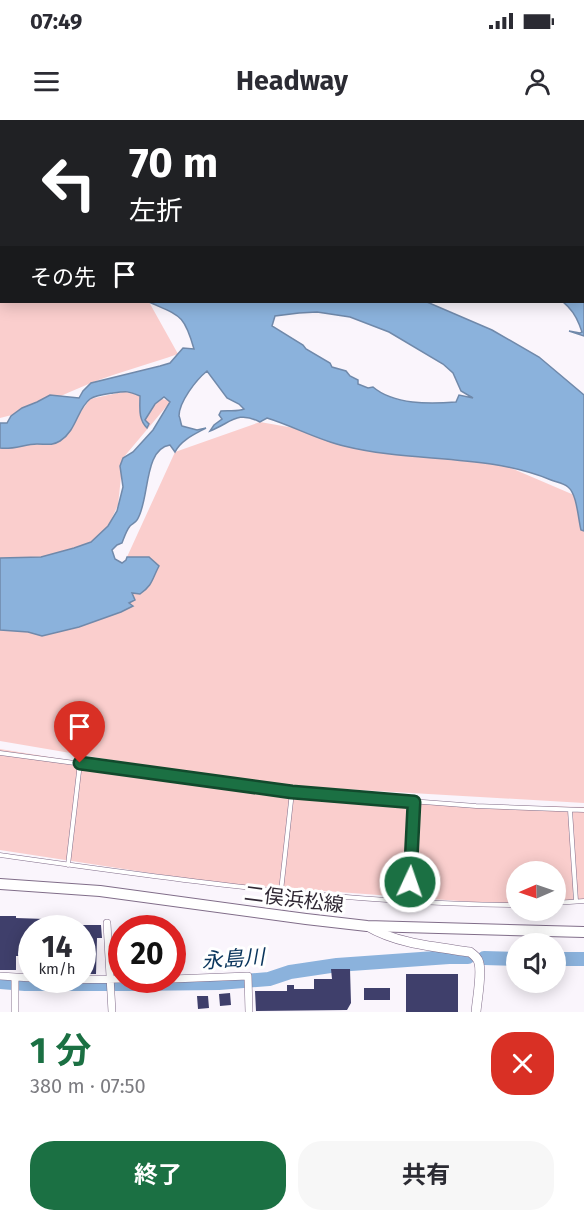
<!DOCTYPE html>
<html lang="ja">
<meta charset="utf-8">
<style>
:root{--surface:#fff;--page:#f7f7f7;--text:#2b2b33;--muted:#7c7c81;--accent:#1b7043}
body{margin:0;font-family:"Fira Sans","Noto Sans JP",sans-serif;background:var(--page);color:var(--text);height:100vh;display:flex;flex-direction:column;font-size:22px;white-space:nowrap}
*{box-sizing:border-box;margin:0}
p{font-size:20px;color:var(--muted)}
.icon{flex:none;width:33px;height:33px;fill:none;stroke:currentColor;stroke-width:2;stroke-linecap:round;stroke-linejoin:round}
.map{position:relative;height:892px;overflow:hidden}
.details{display:flex;flex-direction:column;background:var(--surface);flex:1}
.details>*{flex:none}
.banner{position:absolute;left:0px;top:0px;width:585px;height:183px;box-shadow:0 3px 15px #0003;background:#202124;color:#fff;overflow:hidden}
.needle{width:39px;rotate:268deg}
.controls{position:absolute;left:506px;top:741px;display:grid;gap:12px}
.controls a{display:grid;place-items:center;width:60px;height:60px;border-radius:50%;background:var(--surface);box-shadow:0 3px 15px #0003;font-size:30px}
.speed{position:absolute;left:18px;top:795px;display:flex;gap:12px;font-size:30px;font-weight:700;text-align:center}
.speed>*{display:grid;place-content:center;width:78px;height:78px;border-radius:50%;background:var(--surface);box-shadow:0 3px 15px #0003;line-height:1}
.speed small{font-size:15px;font-weight:400}
.speed .limit{border:9px solid #d22;background:#fff;color:#111}
.pin{position:absolute;display:grid;place-items:center;width:51px;height:51px;color:#fff;margin:-62px -26px;border-radius:50% 50% 50% 0;rotate:-45deg;box-shadow:0 0 6px #0007}
.pin .icon{rotate:45deg}
.me{position:absolute;width:66px;margin:-33px;rotate:3deg;stroke-linejoin:round;filter:drop-shadow(0 0 4px #0008)}
.turn{display:flex;align-items:center;gap:21px;height:126px;padding:0 30px;font-size:27px}
.turn .icon{width:78px;height:78px;stroke-width:2.5}
.turn b{display:block;font-size:42px;line-height:51px}
.then{display:flex;align-items:center;height:57px;padding:0 30px;background:#0003;gap:12px;font-size:22px}
.round{display:grid;place-items:center;flex:none;width:63px;height:63px;border-radius:24px;background:var(--page)}
.overview{display:flex;align-items:center;justify-content:space-between;height:102px;padding:0 30px}
h1{font-size:36px;font-weight:700;line-height:45px;color:var(--accent)}
.primary-button{display:flex;gap:12px;margin-top:auto;padding:12px 30px}
.primary-button a{flex:1;height:69px;border-radius:24px;background:var(--accent);color:#fff;font-size:24px;font-weight:700;line-height:69px;text-align:center}
.primary-button a+a{background:var(--page);color:var(--text)}
.status{display:flex;justify-content:space-between;align-items:center;height:42px;padding:0 30px;background:var(--surface);direction:ltr}
.status svg{height:16px;fill:currentColor}
header{display:flex;justify-content:space-between;align-items:center;height:78px;padding:0 30px;background:var(--surface);font-size:27px;font-weight:700}
.map>svg:first-child{display:block}
.green{fill:#facecd}
.water{fill:#8bb2dc;stroke:#7089aa;stroke-width:1.5;fill-rule:evenodd}
.lines{fill:none;stroke-linecap:round;stroke-linejoin:round}
.river{stroke:#8bb2dc;stroke-width:14}
.building{fill:#3f3f6b}
.service-casing{stroke:#806d89;stroke-width:5}
.minor-casing{stroke:#806d89;stroke-width:8}
.tertiary-casing{stroke:#806d89;stroke-width:10}
.secondary-casing{stroke:#806d89;stroke-width:12}
.service{stroke:#fff;stroke-width:4}
.minor{stroke:#fff;stroke-width:7}
.tertiary{stroke:#fff;stroke-width:9}
.secondary{stroke:#fff;stroke-width:10}
.route-casing{stroke:#12492c;stroke-width:15}
.route{stroke:#1b7043;stroke-width:10}
.labels{text-anchor:middle;dominant-baseline:central;stroke-width:6;stroke-linejoin:round;paint-order:stroke}
.street-label{font-size:20px;fill:#312935;stroke:#fff}
.water-label{font-size:21px;font-style:italic;fill:#0a355c;stroke:#fff}
</style>
<div class="status"><b>07:49</b><svg viewBox="0 0 49 12"><path d="M0 12V9h3v3zM5 12V6h3v6zM10 12V3h3v9zM15 12V0h3v12zM26 1h20v11H26zM47 4h2v5h-2z"/></svg></div>
<header><svg class="icon" aria-label="menu" viewBox="0 0 24 24"><path d="M4 6h16M4 12h16M4 18h16"/></svg>Headway<svg class="icon" aria-label="person" viewBox="0 0 24 24"><circle cx="12" cy="8" r="4"/><path d="M4 21q1-7 8-7t8 7"/></svg></header>
<div class="map">
<svg width="584" height="892" viewBox="0 0 584 892">
<rect width="100%" height="100%" fill="#faf5fc"/>
<path class="green" d="M0,139h2v43h147l29,52c-29,10 -59,18 -87,29 -30,12 -59,28 -91,35z
M127,271l44,10 -48,57 -5,47 -19,41 -99,26v-124l61,-8 29,-41z
M260,302l244,43 70,30 10,20v288l-310,-18 163,19 147,3v93l-29,2v-30h-39v33h-2l-299,-22 -215,-33v-101l117,19 124,14 -241,-41v-111l158,-64 -31,-9 48,-105z"/>
<path class="water" d="M0,0h144l-1,2h-141l-1,138 -1,-1z
M230,0h354v29v-27h-354z
M584,36v180l-15,-5 11,2 2,-1c-3,-9 -6,-17 -12,-23 -2,-3 -5,-5 -7,-7h21z
M149,182h278l65,28 47,27 45,38v136l-3,-1c-3,-12 -4,-36 -13,-43 -4,-4 -12,-5 -17,-7 -65,-27 -139,-17 -207,-34 -26,-6 -51,-20 -77,-28l-7,4c-23,-12 -29,1 -50,9l4,-6 8,-6 -3,-4 2,-4c7,-1 17,1 23,-2l-5,-5 -12,-6 -20,-27c-11,9 -28,31 -28,45 1,1 2,9 3,10l15,4 9,-2c-11,6 -25,12 -31,24l-5,-7c-27,4 -20,56 -33,75 -1,2 -5,4 -7,6 -4,5 -6,12 -8,17l-5,2 -5,5 3,9 7,4 4,-3 1,-3h22l10,9c-7,13 -6,19 -19,28l-8,-1 3,7 -6,3 4,3 -12,6 -42,15 -37,9 -14,-4 -28,-2v-72l41,-1 33,-9 17,-6 17,-16 9,-15 6,-24 -3,-21 3,-8 10,-6 20,-22 17,-28 -6,-5 -9,7 -10,16 4,4 -2,4c-9,-9 -7,-20 -7,-32 -12,-5 -13,-5 -27,-3 -7,1 -17,2 -23,6 -13,10 -13,31 -30,42 -8,5 -14,3 -23,3 -12,0 -24,6 -37,4v-25h7l4,-7 11,-8 15,-6 13,-7 29,3 4,-7 8,-8 69,-17 10,-3 13,-15 11,1c-10,-35 -14,-33 -45,-47zM317,192l33,5 39,15 54,32 10,9 8,18 12,7 -14,-3 -3,7c-26,2 -62,3 -83,-15l-5,1 -10,-4v-4l-8,-4 -4,-5 -14,-4 -2,-4 -24,-14 -3,-4 -31,-19 3,-10 24,-3z"/>
<g class="lines">
<path class="river" d="M484,838l32,1
M555,839h29
M0,862l25,2h105l89,-1 50,-4 21,-7 47,-7 112,-8h19"/>
</g>
<path class="building" d="M0,796h16v2l29,1v9h-13v28h-16v14h-16z
M82,805h19l1,13h-5l-1,36h-14z
M331,849h19l1,34 -4,7 -91,1 -1,-20h32v-6h7v4h20v-10h18z
M406,854h52v38h-52z
M364,868h26v12h-26z
M230,873l1,12 -11,1 -1,-12z
M197,876h11l1,12 -11,1z"/>
<g class="lines">
<defs>
<path id="service" d="M0,633l292,39 184,14 108,4
M570,690l6,91
M0,735c171,24 343,49 516,50
M68,745l12,-102
M281,771l11,-99
M409,782l5,-100
M555,783l29,-2"/>
<path id="minor" d="M107,803l5,89
M0,856l32,2
M15,857v35
M172,859l76,-3 1,36
M62,860l60,-1"/>
<path id="tertiary" d="M367,806c30,18 69,21 103,26 4,3 8,6 9,11 3,12 -2,36 -3,49"/>
<path id="secondary" d="M0,764l100,7 206,28 61,7 217,6"/>
</defs>
<use href="#service" class="service-casing"/>
<use href="#minor" class="minor-casing"/>
<use href="#tertiary" class="tertiary-casing"/>
<use href="#secondary" class="secondary-casing"/>
<use href="#service" class="service"/>
<use href="#minor" class="minor"/>
<use href="#tertiary" class="tertiary"/>
<use href="#secondary" class="secondary"/>
</g>
<g class="lines">
<defs>
<path id="route" d="M80,643l212,29 122,10 -4,80"/>
</defs>
<use href="#route" class="route-casing"/>
<use href="#route" class="route"/>
</g>
<g class="labels">
<g class="street-label">
<text transform="translate(294 779) rotate(7)">二俣浜松線</text>
</g>
<g class="water-label">
<text transform="translate(233 839) rotate(-4)">永島川</text>
</g>
</g>
</svg>
<div class="controls">
<a><svg class="needle" viewBox="-14 -14 28 28"><path d="M0-13l5 13h-10z" fill="#e53935"/><path d="M0 13l5-13h-10z" fill="#7c7c81"/></svg></a>
<a><svg class="icon" aria-label="sound" viewBox="0 0 24 24"><path d="M4 9h4l5-4v14l-5-4H4zM17 9q2 3 0 6"/></svg></a>
</div>
<div class="speed"><div>14<small>km/h</small></div><div class="limit">20</div></div>
<div class="pin" style="left:80px;top:643px;background:#d93025"><svg class="icon" aria-label="arrive" viewBox="0 0 24 24"><path d="M6 21V4h12l-3 4 3 4H6"/></svg></div>
<svg class="me" style="left:410px;top:762px" viewBox="-20 -20 40 40"><circle r="17" fill="#1b7043" stroke="#fff" stroke-width="3"/><path d="M0-11L8 9 0 5-8 9z" fill="#fff"/></svg>
<div class="banner">
<div class="turn"><svg class="icon" aria-label="left" viewBox="0 0 24 24"><path d="M17 20v-9H6M10 6l-5 5 5 5"/></svg><div><b>70 m</b>左折</div></div>
<div class="then">その先<svg class="icon" aria-label="arrive" viewBox="0 0 24 24"><path d="M6 21V4h12l-3 4 3 4H6"/></svg></div>
</div>
</div>
<section class="details">
<div class="overview"><div><h1>1 分</h1><p>380 m · 07:50</p></div><a class="round" style="background:#d93025;color:#fff"><svg class="icon" aria-label="close" viewBox="0 0 24 24"><path d="M6 6l12 12M18 6L6 18"/></svg></a></div>
<div class="primary-button"><a>終了</a><a>共有</a></div>
</section>
